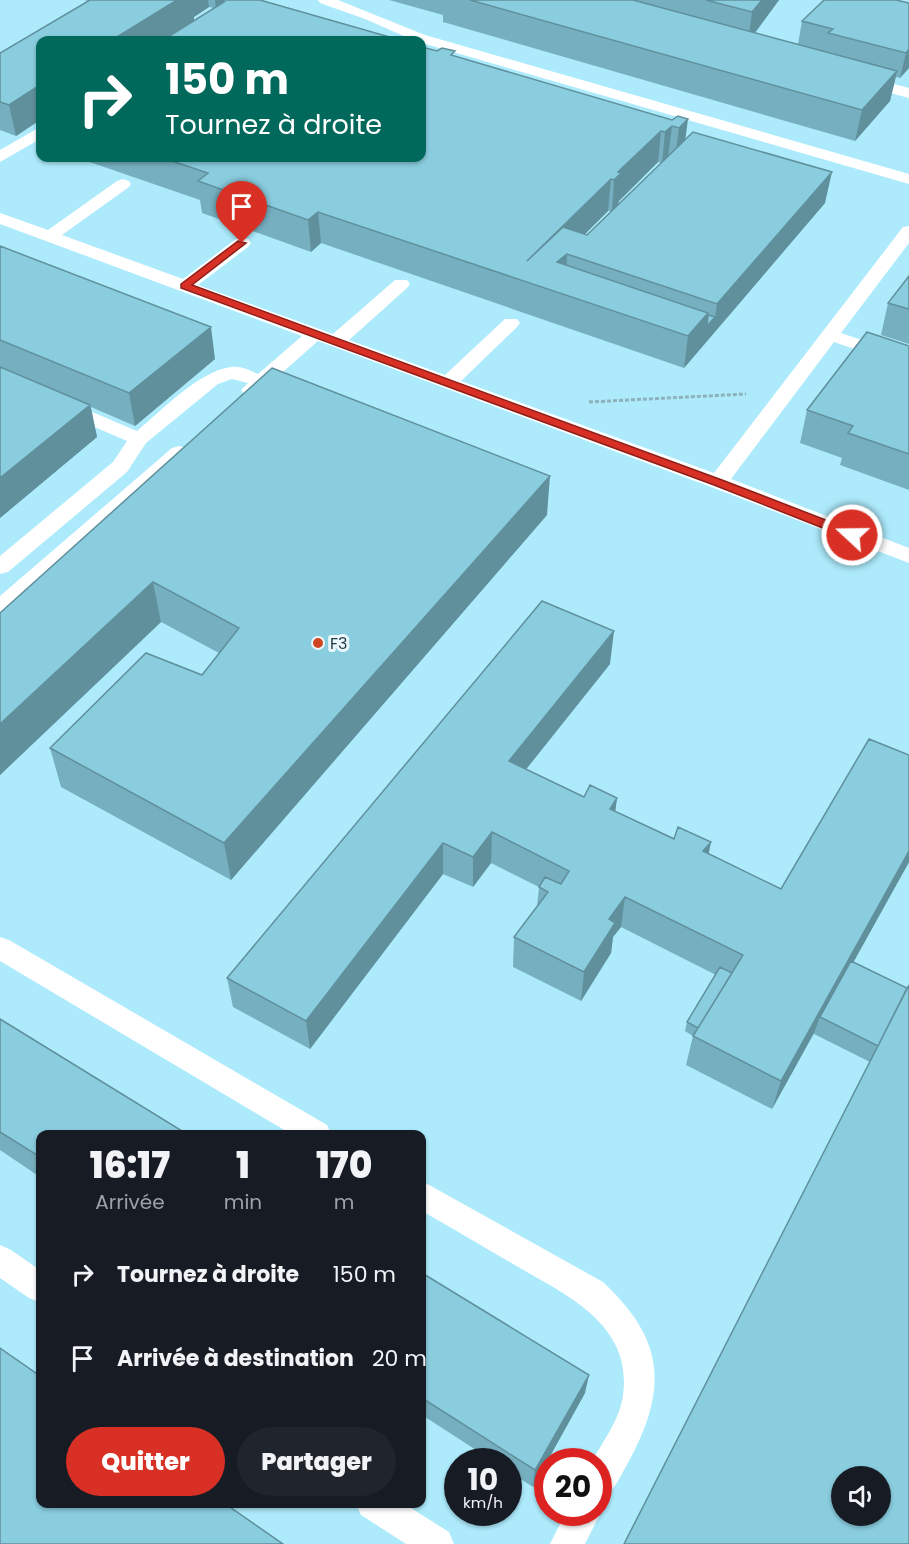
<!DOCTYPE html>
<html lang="fr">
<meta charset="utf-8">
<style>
:root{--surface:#171b24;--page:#20242c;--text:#f1f3f6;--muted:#9ea1a6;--accent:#d93025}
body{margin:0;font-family:Poppins,sans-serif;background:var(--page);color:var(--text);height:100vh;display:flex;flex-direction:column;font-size:22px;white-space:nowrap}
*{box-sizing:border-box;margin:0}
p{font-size:20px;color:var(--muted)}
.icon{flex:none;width:33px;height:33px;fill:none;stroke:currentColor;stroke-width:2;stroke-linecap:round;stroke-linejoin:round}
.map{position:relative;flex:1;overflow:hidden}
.details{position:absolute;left:36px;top:1130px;width:390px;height:378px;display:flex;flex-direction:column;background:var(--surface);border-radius:12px;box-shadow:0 2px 4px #0004}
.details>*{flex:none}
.guide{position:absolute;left:36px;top:36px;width:390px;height:126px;border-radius:12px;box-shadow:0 2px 4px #0004;background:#00695c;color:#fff;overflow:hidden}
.buttons{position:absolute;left:831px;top:1466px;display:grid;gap:12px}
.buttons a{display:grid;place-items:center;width:60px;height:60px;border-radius:50%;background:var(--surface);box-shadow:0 2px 4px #0004;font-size:30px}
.speed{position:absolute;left:444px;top:1448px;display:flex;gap:12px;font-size:30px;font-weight:700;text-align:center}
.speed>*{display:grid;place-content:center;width:78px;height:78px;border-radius:50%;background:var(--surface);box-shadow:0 2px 4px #0004;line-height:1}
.speed small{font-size:15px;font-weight:400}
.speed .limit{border:9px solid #d22;background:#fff;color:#111}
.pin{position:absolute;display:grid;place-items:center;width:51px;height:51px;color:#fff;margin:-62px -26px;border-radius:50% 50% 50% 0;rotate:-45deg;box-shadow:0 0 6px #0007}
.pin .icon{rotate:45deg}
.me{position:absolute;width:66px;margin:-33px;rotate:291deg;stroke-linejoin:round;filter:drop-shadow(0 0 4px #0008)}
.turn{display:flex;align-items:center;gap:21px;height:126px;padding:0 30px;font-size:27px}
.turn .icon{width:78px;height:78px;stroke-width:2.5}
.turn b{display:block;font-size:42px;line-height:51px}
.eta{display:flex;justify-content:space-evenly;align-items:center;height:102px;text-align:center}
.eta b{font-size:36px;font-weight:800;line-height:42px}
.button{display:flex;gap:12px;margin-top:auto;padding:12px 30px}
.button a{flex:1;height:69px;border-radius:36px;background:var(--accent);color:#fff;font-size:24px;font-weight:800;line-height:69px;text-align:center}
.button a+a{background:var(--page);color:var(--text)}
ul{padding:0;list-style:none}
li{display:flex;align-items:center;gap:18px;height:84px;padding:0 30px}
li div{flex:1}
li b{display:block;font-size:22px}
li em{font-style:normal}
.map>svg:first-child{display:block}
.built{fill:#adebfc;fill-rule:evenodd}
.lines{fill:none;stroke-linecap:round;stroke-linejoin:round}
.path{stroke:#8db2bb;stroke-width:3;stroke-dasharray:4 2;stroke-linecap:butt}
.service{fill:#fff;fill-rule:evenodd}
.wall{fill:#76b0c0;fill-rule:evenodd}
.shaded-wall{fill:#60909c}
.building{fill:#89cddf;stroke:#60909c;stroke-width:1.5;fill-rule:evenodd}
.route{fill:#d93025;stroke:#8d1f18;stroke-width:1.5}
.poi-dot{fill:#ce451f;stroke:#ebf8fb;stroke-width:2}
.labels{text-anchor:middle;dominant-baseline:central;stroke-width:6;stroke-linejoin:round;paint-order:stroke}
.poi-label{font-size:16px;fill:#203d44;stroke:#ebf8fb;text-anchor:start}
</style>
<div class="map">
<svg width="909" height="1544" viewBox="0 0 909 1544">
<rect width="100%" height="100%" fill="#c8f0fb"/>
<path class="built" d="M0,0h909v1544h-909zM40,40h382v118h-382zM40,1134h382v369h-382zM458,1461h50v51h-50zM548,1461h50v51h-50zM842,1476h38v39h-38z"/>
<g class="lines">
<path class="path" d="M589,402l157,-8"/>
<path class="service" d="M318,0h20l87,35 484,139v10l-487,-141v-3h-9l-48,-21 -45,-16z
M862,76l47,12v10l-52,-14 -3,-3z
M40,127v12l-40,23v-12z
M123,179l6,2 2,3 -2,3 -67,48 121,44 53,-40h12l3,4 -3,4 -50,38 135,49 62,-54h12l3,4 -3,4 -58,52 96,35 60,-56h12l3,4 -3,4 -56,54 253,92 189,-246 6,-1v17l-68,90 68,23v12l-75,-26 -103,137 178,69v15l-198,-76 -393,-146 -60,53h-14l-3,-4 7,-7 -16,-4 -14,5 -72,59 -19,29 -119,100 -8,2v-18l113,-94 14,-21 -70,-30 -3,-4 3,-4h14l66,28c24,-20 62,-60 94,-64 10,-1 18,3 27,7l44,-38 -302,-112v-11l48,17 69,-49z
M179,446l7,2 3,4 -3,4 -178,157 -8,3v-20l172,-148z
M0,937l9,3 318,185 4,9h-40l-291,-173z
M422,1181l181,101c62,58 65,106 26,179 -9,15 -14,32 -31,38v-38h-6c12,-21 28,-42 31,-66 10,-72 -59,-101 -110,-131 -31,-18 -61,-36 -91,-53z
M0,1245l11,5 29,20v32l-11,-4 -29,-20z
M356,1503h47l46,29 5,12h-48l-45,-29z
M598,1507l3,5 -16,32h-35l16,-32h32z"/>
</g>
<path class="wall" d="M84,0h176l140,40h-360v80l-24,16 -16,-6v-77l88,-52zM209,7l5,1 -20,13v-4z
M389,0h390l-24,33 43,11 4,-23 96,-21 11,68 -9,10 -4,-1 -6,24 -35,40 -412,-119v-7z
M455,57l217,63 6,-4 7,23 140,64 -141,165 -363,-125 -10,9 -109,-39 -2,-13 -122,-42h344zM658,162l3,1 -43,41 1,-3zM608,211h3l-24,24 -2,-1z
M0,246l215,113 -80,67 -44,-19 6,30 -97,81z
M909,276v68l-28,-9 7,-32z
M909,346v144l-69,-25 2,-7 -42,-15 7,-33z
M272,368l275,147 -316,365 -170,-93 -11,-39 152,-73 17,-22 -58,-31 -161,153v-162z
M610,664l-84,105 58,28 33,1 -2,13 94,43 72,35 128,-134v107l-56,100 54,26 -37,74 -56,-28v-1l-42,76 -86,-44 7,-29 -8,-5 2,-9 29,-47 -95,-48 -8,10 -2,16 -30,48 -68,-34 1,-30 23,-30 2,-20 -48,-24 -18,24 -30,-13 -133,175 -77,-42 -6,-29z
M0,1019l40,115v43l-40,-27z
M422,1273l163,120 -52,94 -25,-16v-10h-15l-71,-46z"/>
<path class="shaded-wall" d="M177,0h31l1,7 -15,10v4l-30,19h-52z
M215,0h9v2h-2v3l-6,4z
M762,0h17l-31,42 4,-30z
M909,49v19l-9,10 6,-25z
M897,71l-7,30 -35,40 7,-31z
M40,85v35l-24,16 -7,-31z
M688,119l-4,31 -9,9 4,-31z
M672,126l-4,31 -6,6 3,-31z
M661,131l-3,31 -39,39 -1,4 -6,6 2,-31 4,-8z
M832,172l-7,31 -141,165 4,-32 20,-23 -1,13 8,-9 2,-13z
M611,179l-3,32 -73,73 -8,-23z
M318,212l3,31 -10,9 -3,-32z
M567,254l-1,25 -9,-17z
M211,327l4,32 -80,67 -6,-33z
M90,405l7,32 -97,81v-40z
M550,476l-3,39 -316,365 -7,-37z
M153,582l8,40 -161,153v-51z
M614,631l-4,33 -102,128 1,-31z
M617,798l-4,31 -3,-20z
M492,832l-1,31 -18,24v-30z
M711,842l-6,31 -2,-22z
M443,843v31l-133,175 -4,-28z
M909,851v11l-87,157 -2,-2 -6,16 -42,76 9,-28z
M625,897l-4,30 -8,10 -2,16 -30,48 3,-29 25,-53z
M589,1375l-4,18 -52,94 2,-17z"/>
<path class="building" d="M90,0h87l-65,40h-72v45l-31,20 -9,-3v-49z
M224,0h36l140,40h-237l61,-38h-2z
M470,0h163l264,71 -35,39z
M706,0h56l-10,12z
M824,0h72l13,3v46l-3,4 -78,-20 5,-4 -31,-8z
M422,47l15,4 5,-3 13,3 -4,4 221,65 6,-4 10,3 -9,9 -7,-2 -7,6 -4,-1 -43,41 3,1 -7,7 -3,-1 -84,82 36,-34 24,8 106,-103 139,40 -115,132 -150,-50 -10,8 151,51 -20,23 -370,-124 -10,8 -110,-39 10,-8 -45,-15h259z
M0,246l211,81 -82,66 -129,-53z
M909,276v33l-21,-6z
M708,315l7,2 -8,9z
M867,332l42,14v108l-61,-21 5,-7 -46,-16z
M0,367l90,38 -90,73z
M272,368l278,108 -326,367 -174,-95 96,-95 56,22 37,-47 -86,-46 -153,142v-111z
M542,601l72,30 -105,130 75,36 6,-12 27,13 -7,11 64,30 4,-12 33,15 -8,9 78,38 88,-150 40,16v96l-128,230 -88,-45 50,-81 -118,-58 -16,22 6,4 -31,49 -70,-35 34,-45 -9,-5 6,-10 16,7 8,-13 -77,-39 -19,25 -30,-14 -137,178 -79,-43z
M851,961l56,27 -29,58 -58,-29z
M720,967l12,6 -34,55 -11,-6z
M909,985v559h-285zM842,1476h38v39h-38z
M0,1019l187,115h-147v23l-40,-25z
M422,1273l167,102 -54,95 -113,-72z
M0,1348l40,28v127h184l59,41h-283z"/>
<path class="route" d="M238,241l8,2 -54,42 530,195 135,52 1,3 -6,4 -4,-1 -134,-53 -533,-197v-4z"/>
<circle class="poi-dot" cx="318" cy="643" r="6"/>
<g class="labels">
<g class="poi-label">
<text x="330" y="643">F3</text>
</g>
</g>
</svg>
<div class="buttons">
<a><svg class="icon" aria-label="sound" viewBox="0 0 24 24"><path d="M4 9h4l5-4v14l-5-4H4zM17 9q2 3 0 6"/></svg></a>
</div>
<div class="speed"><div>10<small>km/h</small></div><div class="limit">20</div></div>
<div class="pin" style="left:242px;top:243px;background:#d93025"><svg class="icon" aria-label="arrive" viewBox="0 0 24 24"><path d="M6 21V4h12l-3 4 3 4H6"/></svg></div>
<svg class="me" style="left:852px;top:535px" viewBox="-20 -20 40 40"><circle r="17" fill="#d93025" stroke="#fff" stroke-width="3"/><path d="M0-11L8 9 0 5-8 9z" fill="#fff"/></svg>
<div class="guide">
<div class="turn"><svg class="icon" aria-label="right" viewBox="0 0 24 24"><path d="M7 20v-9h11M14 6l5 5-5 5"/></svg><div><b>150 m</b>Tournez à droite</div></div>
</div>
<section class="details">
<div class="eta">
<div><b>16:17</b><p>Arrivée</p></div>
<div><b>1</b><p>min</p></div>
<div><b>170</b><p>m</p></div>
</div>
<ul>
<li><svg class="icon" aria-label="right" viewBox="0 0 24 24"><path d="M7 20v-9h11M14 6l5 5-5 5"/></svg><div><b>Tournez à droite</b></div><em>150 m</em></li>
<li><svg class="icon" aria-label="arrive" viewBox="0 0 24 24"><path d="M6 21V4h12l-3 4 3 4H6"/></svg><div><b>Arrivée à destination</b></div><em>20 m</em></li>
</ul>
<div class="button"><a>Quitter</a><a>Partager</a></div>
</section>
</div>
